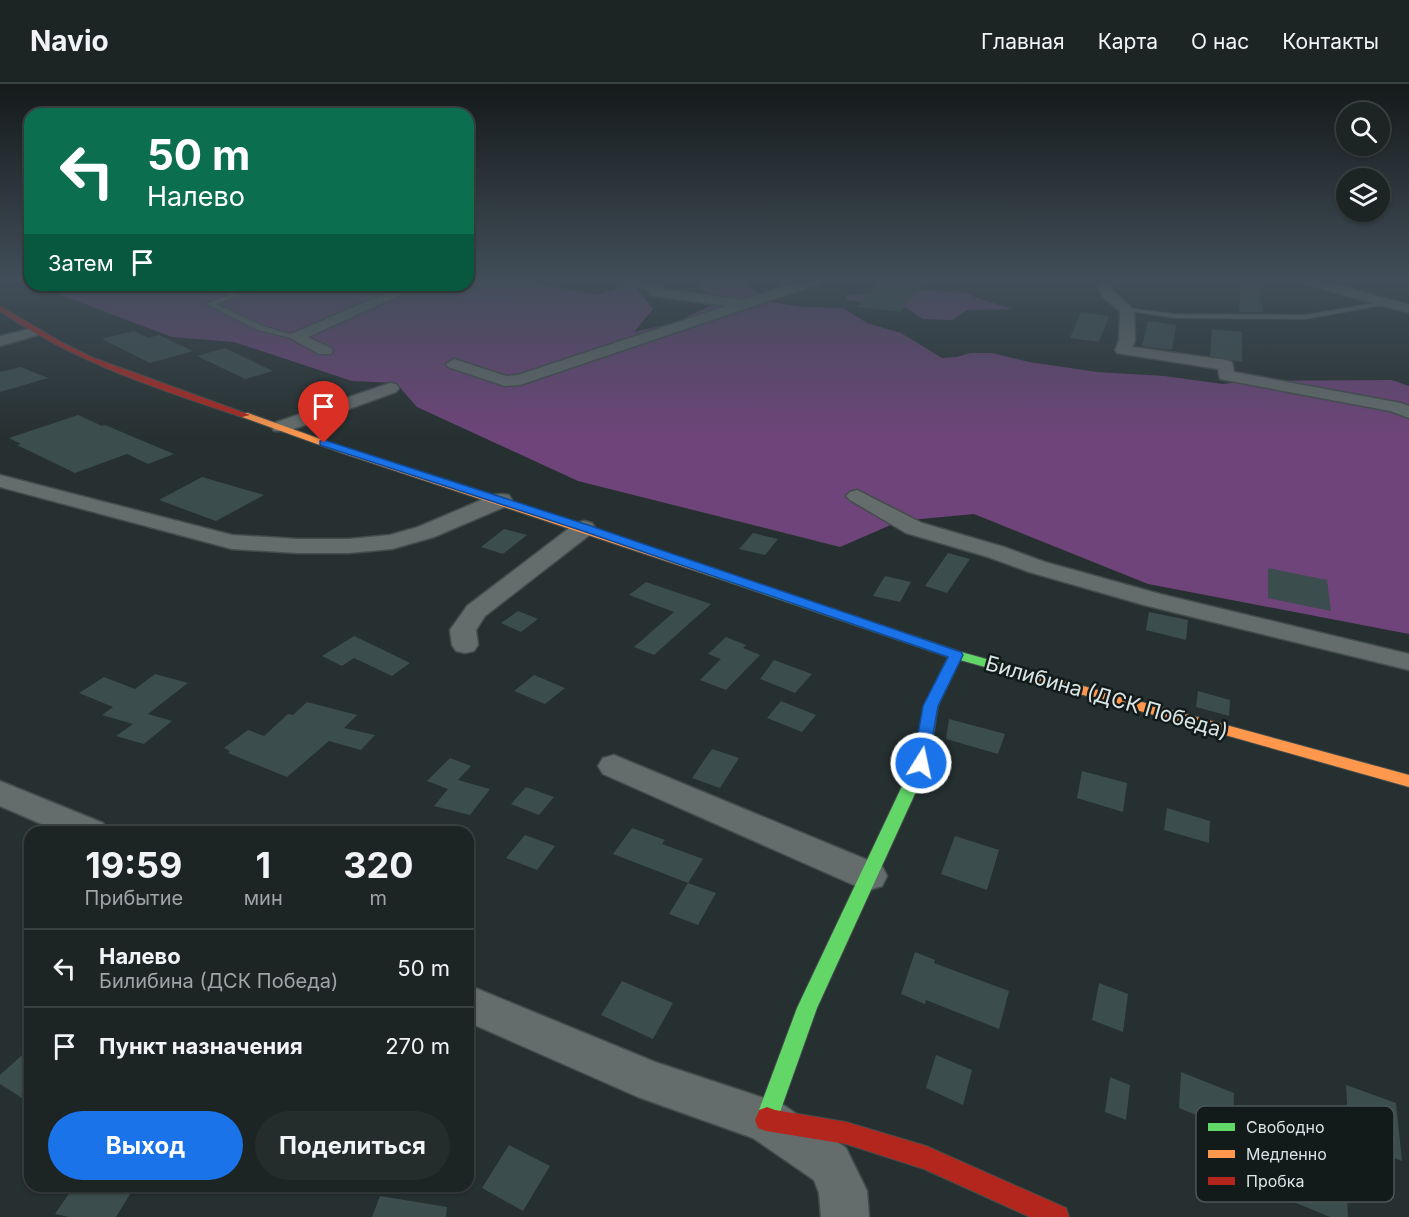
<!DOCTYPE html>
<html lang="ru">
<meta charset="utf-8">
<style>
:root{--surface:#1c2424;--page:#252c2c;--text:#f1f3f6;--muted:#a0a4a6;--line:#3a4141;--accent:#1a73e8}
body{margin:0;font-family:Inter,sans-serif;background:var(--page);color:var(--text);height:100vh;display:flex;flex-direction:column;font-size:22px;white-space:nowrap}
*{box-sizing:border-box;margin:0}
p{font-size:20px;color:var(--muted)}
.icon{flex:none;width:33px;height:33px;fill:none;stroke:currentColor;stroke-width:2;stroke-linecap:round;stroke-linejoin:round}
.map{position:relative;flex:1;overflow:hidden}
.sheet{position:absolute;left:24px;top:742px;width:450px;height:366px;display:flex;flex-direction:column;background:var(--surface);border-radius:18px;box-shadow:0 2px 4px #0004,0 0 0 2px var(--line)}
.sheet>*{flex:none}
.top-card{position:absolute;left:24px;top:24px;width:450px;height:183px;border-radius:18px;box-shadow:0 2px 4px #0004,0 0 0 2px var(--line);background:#0b6e4f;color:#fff;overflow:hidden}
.controls{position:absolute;left:1336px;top:18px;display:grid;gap:12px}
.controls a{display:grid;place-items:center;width:54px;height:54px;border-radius:50%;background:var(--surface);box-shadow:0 2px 4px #0004,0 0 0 2px var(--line);font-size:30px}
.pin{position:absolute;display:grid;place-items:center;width:51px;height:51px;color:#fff;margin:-62px -26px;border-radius:50% 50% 50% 0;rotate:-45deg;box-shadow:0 0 6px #0007}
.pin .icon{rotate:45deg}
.me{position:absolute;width:66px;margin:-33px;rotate:10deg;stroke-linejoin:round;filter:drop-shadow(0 0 4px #0008)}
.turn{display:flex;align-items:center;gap:21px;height:126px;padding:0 24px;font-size:27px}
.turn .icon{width:78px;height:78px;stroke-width:2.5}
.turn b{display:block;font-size:42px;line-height:51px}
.then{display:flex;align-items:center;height:57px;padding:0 24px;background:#0003;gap:12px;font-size:22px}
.eta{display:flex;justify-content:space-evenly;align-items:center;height:102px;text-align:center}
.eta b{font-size:36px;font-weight:700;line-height:42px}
.cta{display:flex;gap:12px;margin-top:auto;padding:12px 24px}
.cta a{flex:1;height:69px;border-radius:36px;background:var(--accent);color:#fff;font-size:24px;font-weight:700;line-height:69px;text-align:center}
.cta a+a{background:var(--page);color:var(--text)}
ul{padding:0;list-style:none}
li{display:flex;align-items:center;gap:18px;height:78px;padding:0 24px;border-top:2px solid var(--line)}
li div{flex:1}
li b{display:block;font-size:22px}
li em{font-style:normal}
header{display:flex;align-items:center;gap:36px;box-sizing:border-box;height:84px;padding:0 30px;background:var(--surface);border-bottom:2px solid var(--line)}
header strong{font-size:28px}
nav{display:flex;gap:33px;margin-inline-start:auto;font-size:21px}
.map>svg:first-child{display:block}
.forest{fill:#6f447a}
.building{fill:#3b4d4c}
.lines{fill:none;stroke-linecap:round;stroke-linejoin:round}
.lane-casing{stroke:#434d4c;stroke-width:2}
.street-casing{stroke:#434d4c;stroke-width:3}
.fast-casing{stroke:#434d4c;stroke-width:2}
.slow-casing{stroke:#434d4c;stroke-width:2}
.jam-casing{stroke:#434d4c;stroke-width:2}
.lane{fill:#656d6c;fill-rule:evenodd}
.street{fill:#656d6c;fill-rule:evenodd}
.fast{fill:#63d668;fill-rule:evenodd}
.slow{fill:#ff974d;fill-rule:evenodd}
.jam{fill:#b3261e;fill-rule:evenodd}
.route{fill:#1a73e8;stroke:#114b97;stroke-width:1.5}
.labels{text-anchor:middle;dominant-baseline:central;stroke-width:5;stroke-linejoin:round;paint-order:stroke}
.street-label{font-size:21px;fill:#d9e5e4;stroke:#121a1a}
.key{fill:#121a1a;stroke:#4e5757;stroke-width:1.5}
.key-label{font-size:16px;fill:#d9e5e4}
</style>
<header>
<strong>Navio</strong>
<nav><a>Главная</a><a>Карта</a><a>О нас</a><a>Контакты</a></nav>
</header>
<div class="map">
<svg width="1409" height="1133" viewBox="0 0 1409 1133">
<rect width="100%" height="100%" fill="#263030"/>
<path class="forest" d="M468,197h65l15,5 48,9 36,-11 21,25 -19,23 40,-9 53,-25 -26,-8 -1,-9h42l29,21 34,5 38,1 24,15 34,10 41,25 15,-1 13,-4h22l37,9 68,10 67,4 59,8 23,-3 146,-1 17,6v248l-261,-50 -174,-70 -74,7 -60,26 -262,-66 -161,-74 -21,-24 -44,-2 -118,-39 -62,-5 -137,-52h433z
M885,204l84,5 5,4 38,12 -45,1 -15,10 -29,-1 -19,-13 -57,-6 -1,-5 34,-1z"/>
<path class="building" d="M881,197h45l-26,31 -43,-5z
M1241,197l17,2 5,29h-24z
M1081,228l28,4 -10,26 -29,-4z
M1148,237l28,4 -4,25 -30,-4z
M1212,245l30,3v30l-32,-6z
M134,247l14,7 11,-3 34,16 -43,12 -48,-24z
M225,264l48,23 -28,8 -48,-23z
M21,283l27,11 -48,14v-20z
M78,331l24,11 3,-1 69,29 -26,10 -21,-10 -52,19 -58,-28 4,-1 -12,-6z
M202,393l62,18 -48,26 -57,-21z
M504,445l23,6 -24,19 -22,-7z
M753,449l25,6 -13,16 -26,-6z
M948,469l22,6 -23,34 -22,-7z
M1268,484l59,12 4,31 -63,-13z
M885,492l26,6 -11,20 -27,-6z
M646,498l65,22 -57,51 -20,-8 40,-35 -45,-17z
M518,527l20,8 -17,13 -20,-9z
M1149,528l39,8 -2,20 -40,-10z
M354,552l19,9 37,18 -18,13 -38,-18 -12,8 -20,-10z
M726,553l20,8 -3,3 17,7 -34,35 -26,-10 21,-21 -13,-5z
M774,576l38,14 -17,19 -35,-14z
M155,590l33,9 -40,31 24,7 -28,23 -28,-8 17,-12 -31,-9 11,-8 -34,-14 25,-16 31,12z
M534,591l31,13 -20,16 -31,-13z
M1198,607l32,9 -1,16 -33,-9z
M781,617l35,14 -14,17 -35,-14z
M307,618l50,13 -13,13 31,7 -14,15 -32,-9 -42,36 -59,-24 2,-2 -6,-3 24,-18 16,6 24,-22 5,1z
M949,635l56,15 -7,20 -52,-15z
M712,665l27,9 -19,30 -28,-10z
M450,674l21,8 -13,14 32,9 -20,26 -36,-9 14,-17 -21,-8z
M1082,687l45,12 -4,29 -46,-14z
M526,703l28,10 -15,18 -28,-11z
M1167,724l43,13 -1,22 -45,-13z
M632,744l33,12 -3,4 41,15 -15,24 -75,-29z
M525,751l30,11 -18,24 -31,-12z
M955,752l44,14 -12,40 -46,-16z
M688,799l28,10 -18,32 -29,-11z
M915,868l20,8 -1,3 75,28 -10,38 -73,-29 -1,4 -24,-10z
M622,897l51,22 -20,36 -52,-24z
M1099,899l29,11 -5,38 -31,-12z
M30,964v55l-30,-19v-9z
M936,971l36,15 -9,35 -37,-17z
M1181,988l53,21 -1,37 -54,-22z
M1110,993l20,8 -4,35 -21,-8z
M1346,1001l50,18 6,58 -53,-20z
M1234,1060l55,22v-18l57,23 2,46h-18l-60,-25v6l-37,-15z
M509,1061l41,21 -27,45 -41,-23z
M74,1102h61l-19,31h-47l-14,-3z
M380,1112l67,11 -1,10h-74z"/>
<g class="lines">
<defs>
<path id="lane" d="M194,201h11l33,9v2l-22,8 47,22 37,11 -4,2 -39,-9 -49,-25v-2l21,-8z
M1387,217l2,3 -84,15 -131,-1 -51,-8 4,-2 47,6 131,1z"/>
<path id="street" d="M625,197h22l16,4 1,4 79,11 58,-19h19l-1,3 -299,101 -15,1 -57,-19 -2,-3 8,-5 52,17 12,-1 208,-69 -72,-10 -5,-1v-5l-23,-6z
M1101,197h13l-3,6 2,4 21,19 1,31 -3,6 94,13 6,2 2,10 167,31 8,3v12l-19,-7 -170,-32 -2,-10 -101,-16 -2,-3 4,-9 1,-30 -18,-15 -5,-9z
M1304,197h21l84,24v8l-104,-29z
M405,201h18l-115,52 23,11 2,3 -2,3h-12l-31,-17 3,-3z
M33,244l7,4 -2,3 -38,11v-10z
M390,299l6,1 3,4 -3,4 -108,39h-14l-2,-4 2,-4z
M0,391l232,60 65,4h52l41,-4 28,-8 75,-32 8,-1 8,1 3,5 -3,5 -75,32 -42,12 -43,4h-52l-65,-4 -232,-62z
M857,406l65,33 82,24 41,15 115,32 249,60v16l-265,-65 -115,-33 -41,-15 -82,-24 -56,-33 -4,-4 4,-4z
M584,437l8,2 3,5 -3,5 -107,83 -9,14 2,15 -4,6 -9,2 -9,-2 -4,-6 -2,-15 17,-24 109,-83z
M614,671l268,111 5,10 -5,10 -13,4 -13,-4 -253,-112 -5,-8 5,-8z
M0,697l103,42 5,9h-48l-60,-26z
M468,901l187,77 127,42 64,44 21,43 2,26h-48l-2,-24 -5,-13 -61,-42 -115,-41 -170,-75z"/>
<path id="fast" d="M715,485l246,83 72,20 2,3 -7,4 -68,-19 -22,46 -9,57 -112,245 -42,118 -8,3 -8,-3 -3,-8 41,-110 116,-245 11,-57 24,-49 -237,-81 -2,-3z"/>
<path id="slow" d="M242,329h6l100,36 371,121 2,3 -6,4 -4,-1 -369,-123 -100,-36z
M1028,587l381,104v12l-386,-109 -2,-3 2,-3z"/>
<path id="jam" d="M0,222l61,36 30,15 159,58 -8,2c-85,-28 -167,-55 -242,-106z
M767,1023l8,3 71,12 80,24 140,62 3,9h-39l-106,-48 -78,-25 -80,-13 -8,-3 -3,-8 4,-10z"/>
</defs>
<use href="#lane" class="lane-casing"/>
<use href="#street" class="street-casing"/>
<use href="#fast" class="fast-casing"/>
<use href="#slow" class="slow-casing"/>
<use href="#jam" class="jam-casing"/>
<use href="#lane" class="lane"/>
<use href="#street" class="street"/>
<use href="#fast" class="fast"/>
<use href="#slow" class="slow"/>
<use href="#jam" class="jam"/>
</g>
<linearGradient id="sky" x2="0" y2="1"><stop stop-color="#151a1a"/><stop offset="0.55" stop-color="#414e59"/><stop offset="1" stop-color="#414e59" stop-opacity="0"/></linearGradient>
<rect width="1409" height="356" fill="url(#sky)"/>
<path class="route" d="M324,356l264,85 373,127 2,3 -25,51 -10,57 -2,3h-11l-2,-3 10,-57 25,-49 -368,-127 -260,-85v-4z"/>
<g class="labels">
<g class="street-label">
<text transform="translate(1107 613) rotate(16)">Билибина (ДСК Победа)</text>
</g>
</g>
<rect x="1196" y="1022" width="198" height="96" rx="9" class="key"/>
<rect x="1208" y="1039" width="27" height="8" fill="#63d668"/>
<rect x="1208" y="1066" width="27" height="8" fill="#ff974d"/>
<rect x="1208" y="1093" width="27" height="8" fill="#b3261e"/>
<g class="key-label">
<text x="1246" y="1049">Свободно</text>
<text x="1246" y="1076">Медленно</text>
<text x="1246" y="1103">Пробка</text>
</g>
</svg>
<div class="controls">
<a><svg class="icon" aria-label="search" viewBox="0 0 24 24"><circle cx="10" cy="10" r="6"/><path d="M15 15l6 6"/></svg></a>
<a><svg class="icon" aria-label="layers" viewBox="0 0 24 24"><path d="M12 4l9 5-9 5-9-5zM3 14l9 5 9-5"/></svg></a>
</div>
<div class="pin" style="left:324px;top:359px;background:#d93025"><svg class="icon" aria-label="arrive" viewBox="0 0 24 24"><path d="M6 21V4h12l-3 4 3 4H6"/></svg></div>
<svg class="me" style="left:921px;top:679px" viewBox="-20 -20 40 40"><circle r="17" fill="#1a73e8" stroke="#fff" stroke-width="3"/><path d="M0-11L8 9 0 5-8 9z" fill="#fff"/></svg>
<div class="top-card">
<div class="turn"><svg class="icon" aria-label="left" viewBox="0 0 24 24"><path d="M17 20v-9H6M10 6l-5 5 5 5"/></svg><div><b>50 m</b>Налево</div></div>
<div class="then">Затем<svg class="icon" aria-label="arrive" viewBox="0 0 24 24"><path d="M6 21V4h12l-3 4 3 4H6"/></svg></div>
</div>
<section class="sheet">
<div class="eta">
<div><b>19:59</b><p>Прибытие</p></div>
<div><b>1</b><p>мин</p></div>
<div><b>320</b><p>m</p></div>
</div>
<ul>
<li><svg class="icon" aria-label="left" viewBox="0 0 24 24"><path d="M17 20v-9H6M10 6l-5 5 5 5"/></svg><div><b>Налево</b><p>Билибина (ДСК Победа)</p></div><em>50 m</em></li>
<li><svg class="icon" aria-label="arrive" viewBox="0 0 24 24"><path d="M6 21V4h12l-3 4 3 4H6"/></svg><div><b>Пункт назначения</b></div><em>270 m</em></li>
</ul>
<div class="cta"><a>Выход</a><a>Поделиться</a></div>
</section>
</div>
